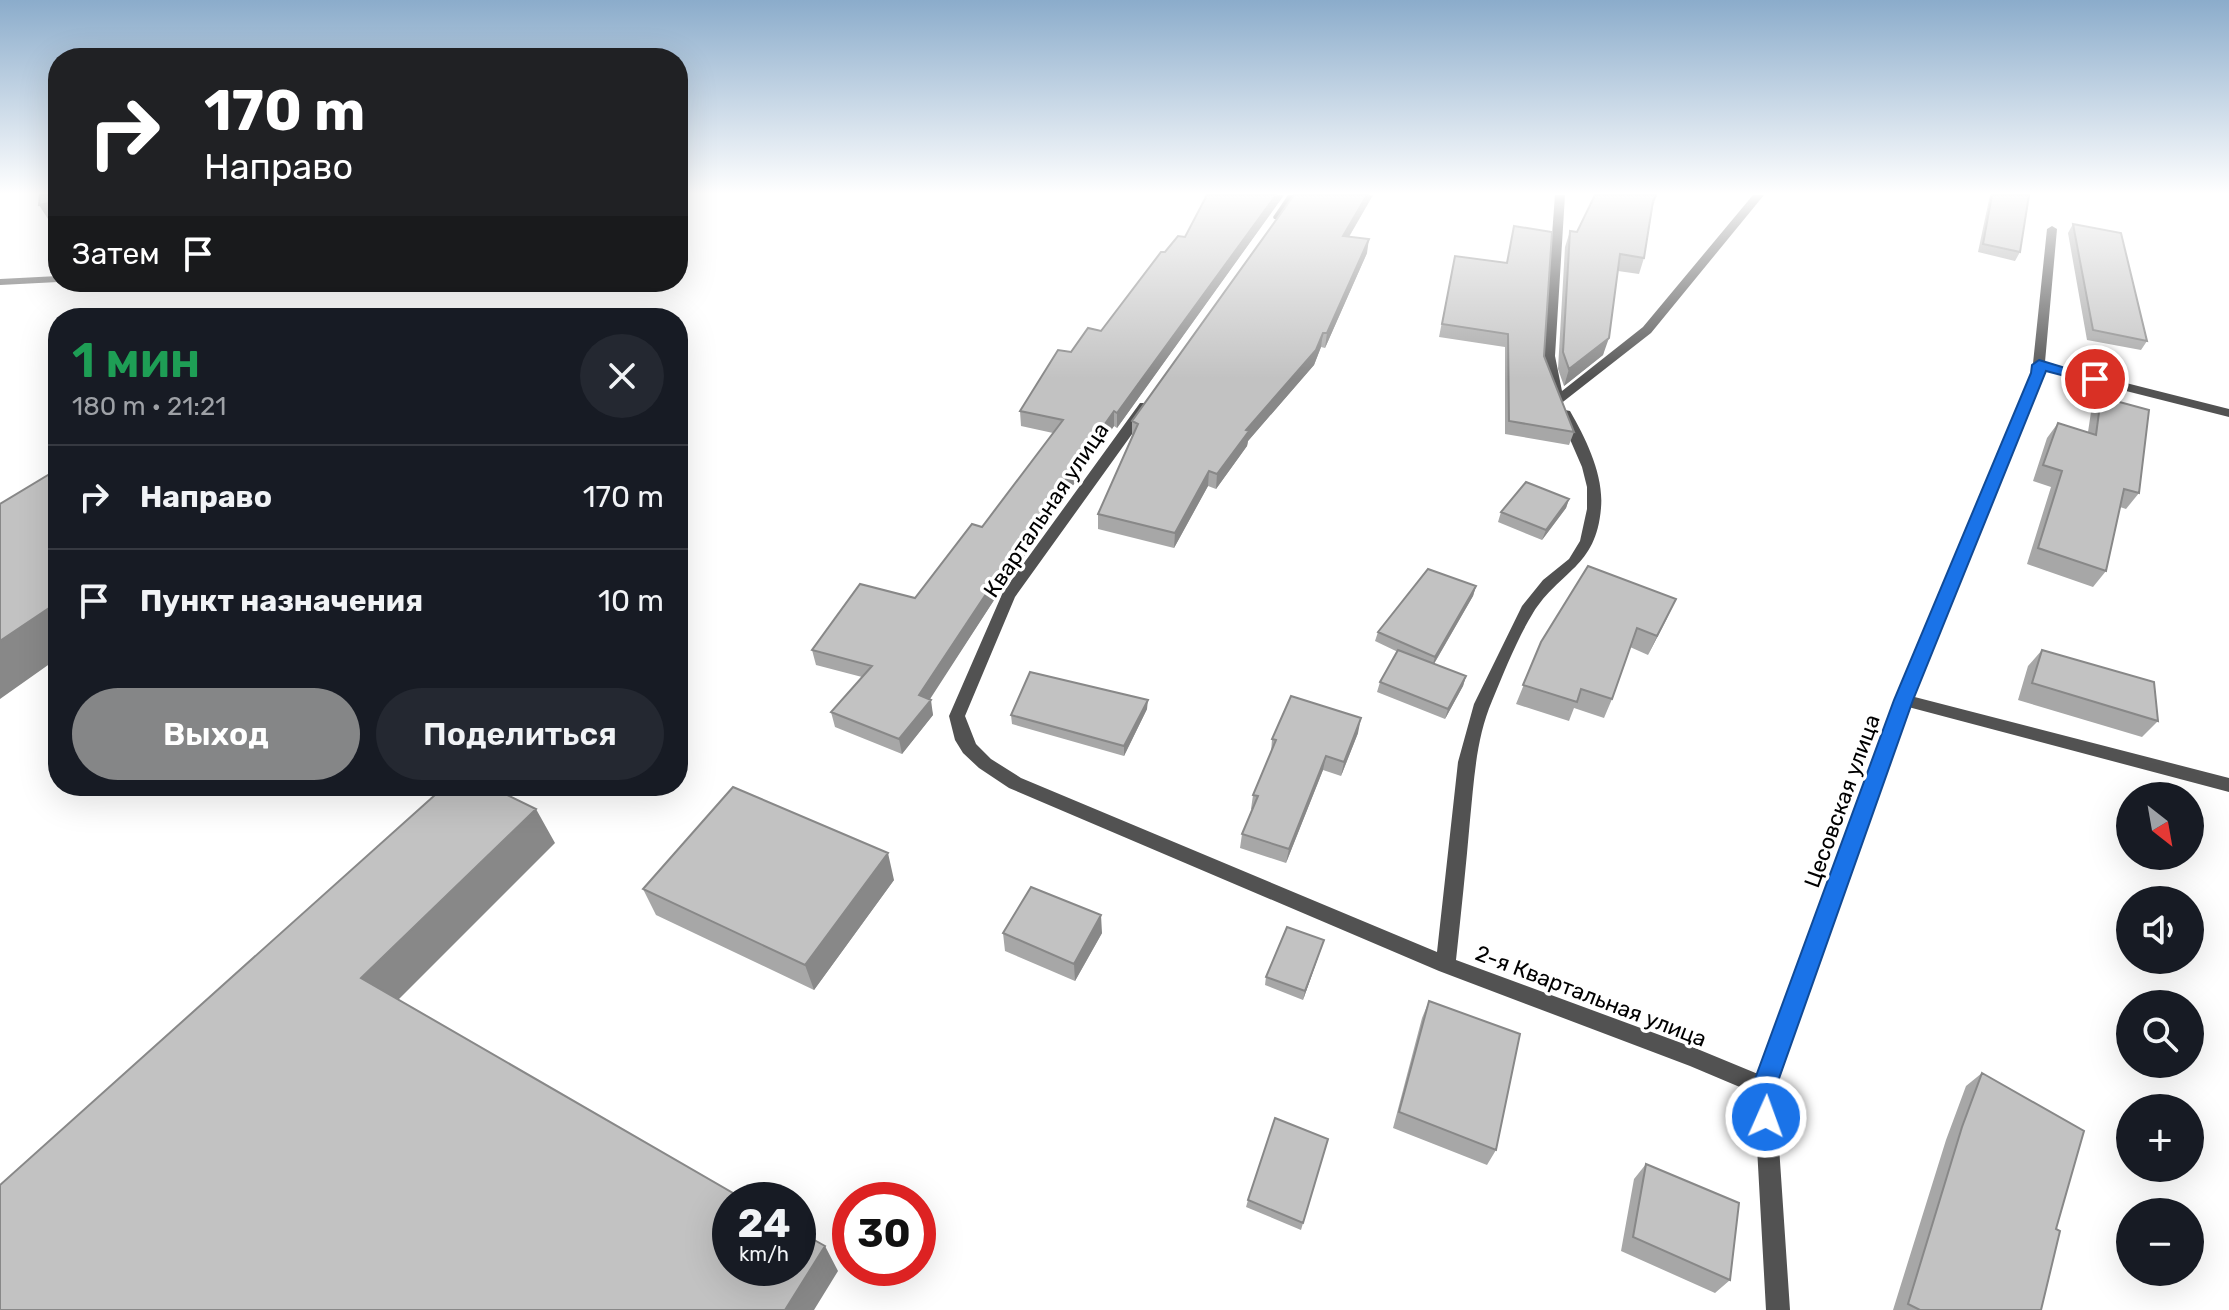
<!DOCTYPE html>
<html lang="ru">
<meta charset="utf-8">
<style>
:root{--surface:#171b24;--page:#242831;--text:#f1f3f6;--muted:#9ea1a6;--line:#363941;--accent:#858687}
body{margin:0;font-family:Rubik,sans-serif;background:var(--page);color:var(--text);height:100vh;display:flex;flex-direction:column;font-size:30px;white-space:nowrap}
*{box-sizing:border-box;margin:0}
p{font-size:26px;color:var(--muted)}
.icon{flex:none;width:44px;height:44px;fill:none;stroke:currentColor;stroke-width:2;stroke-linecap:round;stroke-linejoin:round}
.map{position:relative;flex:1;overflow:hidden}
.sheet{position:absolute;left:48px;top:308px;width:640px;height:488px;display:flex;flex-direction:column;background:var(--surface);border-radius:32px;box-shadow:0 8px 32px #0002}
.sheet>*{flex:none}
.top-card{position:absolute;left:48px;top:48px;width:640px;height:244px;border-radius:32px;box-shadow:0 8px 32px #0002;background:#202124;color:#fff;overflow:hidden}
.needle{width:52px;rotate:149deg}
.buttons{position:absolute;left:2116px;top:782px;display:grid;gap:16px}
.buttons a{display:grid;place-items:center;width:88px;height:88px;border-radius:50%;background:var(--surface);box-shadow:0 8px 32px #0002;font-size:40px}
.speed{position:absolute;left:712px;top:1182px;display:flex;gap:16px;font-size:40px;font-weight:700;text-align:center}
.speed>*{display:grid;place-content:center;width:104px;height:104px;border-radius:50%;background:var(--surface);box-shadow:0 8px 32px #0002;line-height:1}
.speed small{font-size:20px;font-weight:400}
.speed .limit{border:12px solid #d22;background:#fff;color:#111}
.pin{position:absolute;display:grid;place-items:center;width:68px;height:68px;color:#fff;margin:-34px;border:4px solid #fff;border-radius:50%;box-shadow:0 2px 8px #0007}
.me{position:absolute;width:88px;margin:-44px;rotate:2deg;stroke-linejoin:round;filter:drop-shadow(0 0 6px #0008)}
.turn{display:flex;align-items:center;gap:28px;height:168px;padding:0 24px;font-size:36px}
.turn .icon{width:104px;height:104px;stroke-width:2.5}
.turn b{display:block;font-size:56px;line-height:68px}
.then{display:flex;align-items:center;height:76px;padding:0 24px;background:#0003;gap:16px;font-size:30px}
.round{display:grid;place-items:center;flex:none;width:84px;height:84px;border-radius:42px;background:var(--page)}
.head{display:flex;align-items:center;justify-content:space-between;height:136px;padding:0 24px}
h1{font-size:48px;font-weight:600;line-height:60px;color:#1e9e55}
.primary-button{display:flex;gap:16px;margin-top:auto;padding:16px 24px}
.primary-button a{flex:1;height:92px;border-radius:48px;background:var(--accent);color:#fff;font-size:32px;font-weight:600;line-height:92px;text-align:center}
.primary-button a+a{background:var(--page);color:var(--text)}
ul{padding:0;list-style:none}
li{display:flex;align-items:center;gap:24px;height:104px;padding:0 24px;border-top:2px solid var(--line)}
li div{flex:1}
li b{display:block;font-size:30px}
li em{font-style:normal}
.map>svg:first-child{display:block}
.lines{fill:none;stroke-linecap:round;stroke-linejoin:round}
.lane{fill:#525252;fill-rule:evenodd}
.street{fill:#525252;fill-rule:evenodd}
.wall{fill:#a7a7a7}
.shaded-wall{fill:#888}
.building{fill:#c2c2c2;stroke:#888;stroke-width:2}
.route{fill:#1a73e8;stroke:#114b97;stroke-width:2}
.labels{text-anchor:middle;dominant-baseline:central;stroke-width:7;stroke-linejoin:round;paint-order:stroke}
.street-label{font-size:22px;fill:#000;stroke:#fff}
</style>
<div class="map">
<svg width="2229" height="1310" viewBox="0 0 2229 1310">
<rect width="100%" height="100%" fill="#fff"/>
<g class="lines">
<path class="lane" d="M58,276v6l-58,3v-6z
M2039,361l190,48v8l-194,-49v-6z
M1903,694l326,84v14l-332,-88 -2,-4 2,-4z"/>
<path class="street" d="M1288,195h10l-16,24h-8l-1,-2z
M1555,195h10l-10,161 7,35 81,-64 110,-132h11l-113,138 -92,72 -6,-4 5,-6 -8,-3 -7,-36z
M2052,226l5,3 -13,144 -133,327 -136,387 15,223h-24l-12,-217 -64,-27 -251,-95 -430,-183 -30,-20 -16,-15 -8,-13 -6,-24 54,-124 137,-189h10v6l-135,188 -50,119 11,28 15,15 30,19 416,174 21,-190 16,-58 48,-98 21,-26 26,-21 11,-18 7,-32v-22l-5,-20 -23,-53 6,-4 5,1c16,28 34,64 31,97 -5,60 -41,62 -68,105 -16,26 -29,59 -41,88 -16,37 -18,80 -22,119 -4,47 -9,93 -14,140l239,88 63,26 137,-374 137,-327 15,-144z"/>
</g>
<path class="wall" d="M1207,195h77l-167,233 -3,-2 -116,168 -69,105 4,16 -31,39 -67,-27 -4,-15 31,-35 -46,-12 -4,-15 103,-52 67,-71 71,-94 -32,-7 -1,-15 51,-59 30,-21 64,-79 20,-15z
M1294,195h79l-24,42 18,16 -42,95 -4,-1 -7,18 -66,76 -1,5 -31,43 -8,-3 -34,62 -76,-19v-15l34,-78v-15z
M1595,195h62l-4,11 -9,52 -5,16 -21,-3 -15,84 -39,31 -6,-17 7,-122 5,-16 7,1z
M1990,195h39l-9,57 -5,9 -37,-9z
M2073,224l74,117 -6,9 -54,-10 -19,-107z
M1455,256l89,100 30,76 -5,13 -64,-11v-87l-66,-10z
M2101,397l38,96 -13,16 -6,-2 -14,64 -13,16 -66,-23 24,-77 -18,-6 14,-43 11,-15 30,9 3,-20z
M1569,499l-3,9 -24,32 -44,-18 3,-10z
M1476,586l-3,10 -39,68 32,12 -3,10 -18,33 -68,-27 3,-10 18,-30 -23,-11 3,-9z
M1667,618l-19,37 -18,-8 -18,52 -8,19 -30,-10 -5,13 -53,-17 25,-62z
M2042,650l116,71 -16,16 -124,-37 10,-34z
M1147,709l-23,47 -112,-32 -1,-9z
M1358,733l-17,43 -18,-6 -37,93 -46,-15 2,-14 10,-25h-1l2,-14 18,-42 1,-14z
M894,880l-80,110 -158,-75 -13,-26z
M1003,933h99l-27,48 -70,-30z
M1324,940l-21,60 -38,-15 1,-8z
M1429,1001l67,149 -9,15 -94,-37 29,-110z
M1982,1073l74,156 -15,81h-148l53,-170 20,-54z
M1328,1139l-27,91 -55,-23 2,-7z
M1646,1164l84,116 -15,13 -94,-42 13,-72z"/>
<path class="shaded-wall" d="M1276,195h8l-167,233v-15z
M1367,195h6l-32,55 2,-14z
M58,201v19l-8,2 -11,-17z
M1369,239l-2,14 -42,95 2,-15z
M1323,333l-2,14 -7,18 -66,76 -1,5 -31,43 1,-15 29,-44z
M1609,338l-6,17 -39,31 5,-17z
M1114,411v15l-116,168 -75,116 8,-10 2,15 -31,39 -3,-15 20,-44 77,-116z
M1209,471l-1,15 -34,62 1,-15z
M1569,499l-3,9 -24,32 4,-10z
M1476,586l-3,10 -41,71 3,-10z
M1676,599l-9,19 -19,37 9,-19z
M58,602v56l-58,41v-58z
M1466,676l-3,10 -18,33 3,-10z
M1148,700l-1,9 -23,47v-10z
M1361,718l-3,15 -17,43 3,-14z
M1326,756l-3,14 -37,93 3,-14z
M536,809l19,34 -166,166 -28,-31z
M888,853l6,27 -80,110 -9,-25z
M1101,915l1,18 -27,48 -1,-17z
M1324,940l-3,9 -18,51 2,-9z
M825,1246l13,25 -24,39h-29z"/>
<path class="building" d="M40,195h18v6l-19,4z
M1207,195h69l-159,218 -3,-2 -118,168 -77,116 12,5 -32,39 -68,-27 41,-46 -60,-16 48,-66 55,14 57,-74 10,3 81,-107 -43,-9 38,-61 13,2 17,-24 13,3 60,-79h4l13,-16 7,1z
M1294,195h73l-24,41 26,3 -42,94h-4l-7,17 -70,80 3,1 -32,43 -8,-3 -34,62 -77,-19 40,-90 -6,-3z
M1595,195h61l-3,6 -9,57 -24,-4 -11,84 -40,31 -6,-17 7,-121 7,1z
M1992,195h37l-9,57 -37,-8z
M2073,224l48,9 26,108 -54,-11z
M1514,226l38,6 -8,124 30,76 -65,-11 -1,-87 -66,-10 13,-68 52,7z
M2101,397l48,13 -10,83 -15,-4 -18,82 -68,-23 24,-77 -19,-6 15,-42 38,12z
M58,469v133l-58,39v-137z
M1526,482l43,17 -23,31 -45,-18z
M1588,566l88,33 -19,37 -20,-8 -25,71 -31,-10 -4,13 -54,-17 18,-43z
M1428,569l48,17 -41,71 -57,-25z
M1398,650l68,26 -18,33 -68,-27z
M2042,650l112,32 4,39 -126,-38z
M1030,672l118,28 -24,46 -113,-31z
M1291,696l70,22 -17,44 -18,-6 -37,93 -47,-15 16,-38 -5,-1 23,-55 -4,-1z
M445,786h44l47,23 -175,169 384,222h-15v68h68v-37l27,15 -40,64h-785v-125z
M733,787l155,66 -83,112 -162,-76z
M1031,887l70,28 -27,49 -71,-31z
M1287,927l37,13 -19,51 -39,-14z
M1429,1001l91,33 -24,116 -97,-38z
M1982,1073l102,58 -28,98 4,2 -19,79h-121l-12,-6 54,-177z
M1275,1118l53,21 -25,84 -55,-23z
M1646,1164l93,39 -9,77 -97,-43z"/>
<linearGradient id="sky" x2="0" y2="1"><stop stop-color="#8baccb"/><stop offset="0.51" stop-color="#fff"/><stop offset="1" stop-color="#fff" stop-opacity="0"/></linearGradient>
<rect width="2229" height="379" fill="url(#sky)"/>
<path class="route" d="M2039,360l63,19 -7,5 -49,-13 -133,329 -137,387 3,30 -4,9 -9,3 -8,-3 -6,-39 142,-387 137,-327 1,-8z"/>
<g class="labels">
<g class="street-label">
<text transform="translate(1046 510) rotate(-56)">Квартальная улица</text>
<text transform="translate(1842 801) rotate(-70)">Цесовская улица</text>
<text transform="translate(1591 996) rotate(21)">2-я Квартальная улица</text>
</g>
</g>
</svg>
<div class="buttons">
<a><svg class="needle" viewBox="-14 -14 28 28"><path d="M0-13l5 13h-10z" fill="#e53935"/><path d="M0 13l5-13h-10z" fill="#9ea1a6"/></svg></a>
<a><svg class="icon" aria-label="sound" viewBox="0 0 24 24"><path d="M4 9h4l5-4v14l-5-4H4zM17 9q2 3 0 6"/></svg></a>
<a><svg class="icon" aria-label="search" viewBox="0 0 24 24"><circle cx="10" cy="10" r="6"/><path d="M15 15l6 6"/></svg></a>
<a>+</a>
<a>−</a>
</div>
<div class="speed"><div>24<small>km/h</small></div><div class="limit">30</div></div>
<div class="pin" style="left:2095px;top:379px;background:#d93025"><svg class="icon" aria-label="arrive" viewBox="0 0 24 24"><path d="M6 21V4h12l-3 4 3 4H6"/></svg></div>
<svg class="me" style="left:1766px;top:1117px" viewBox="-20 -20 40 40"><circle r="17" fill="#1a73e8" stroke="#fff" stroke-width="3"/><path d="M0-11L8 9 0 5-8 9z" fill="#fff"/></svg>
<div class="top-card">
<div class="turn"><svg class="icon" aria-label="right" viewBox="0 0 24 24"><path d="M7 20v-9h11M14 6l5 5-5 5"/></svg><div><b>170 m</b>Направо</div></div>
<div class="then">Затем<svg class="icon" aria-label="arrive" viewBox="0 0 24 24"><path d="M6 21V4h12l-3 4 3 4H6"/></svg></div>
</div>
<section class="sheet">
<div class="head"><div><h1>1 мин</h1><p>180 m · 21:21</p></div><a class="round"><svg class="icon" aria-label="close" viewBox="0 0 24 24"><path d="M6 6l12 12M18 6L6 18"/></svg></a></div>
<ul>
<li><svg class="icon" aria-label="right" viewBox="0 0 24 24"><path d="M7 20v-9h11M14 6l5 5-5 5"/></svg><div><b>Направо</b></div><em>170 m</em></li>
<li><svg class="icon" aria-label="arrive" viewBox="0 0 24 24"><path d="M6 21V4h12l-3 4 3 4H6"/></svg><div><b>Пункт назначения</b></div><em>10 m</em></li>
</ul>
<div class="primary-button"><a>Выход</a><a>Поделиться</a></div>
</section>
</div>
